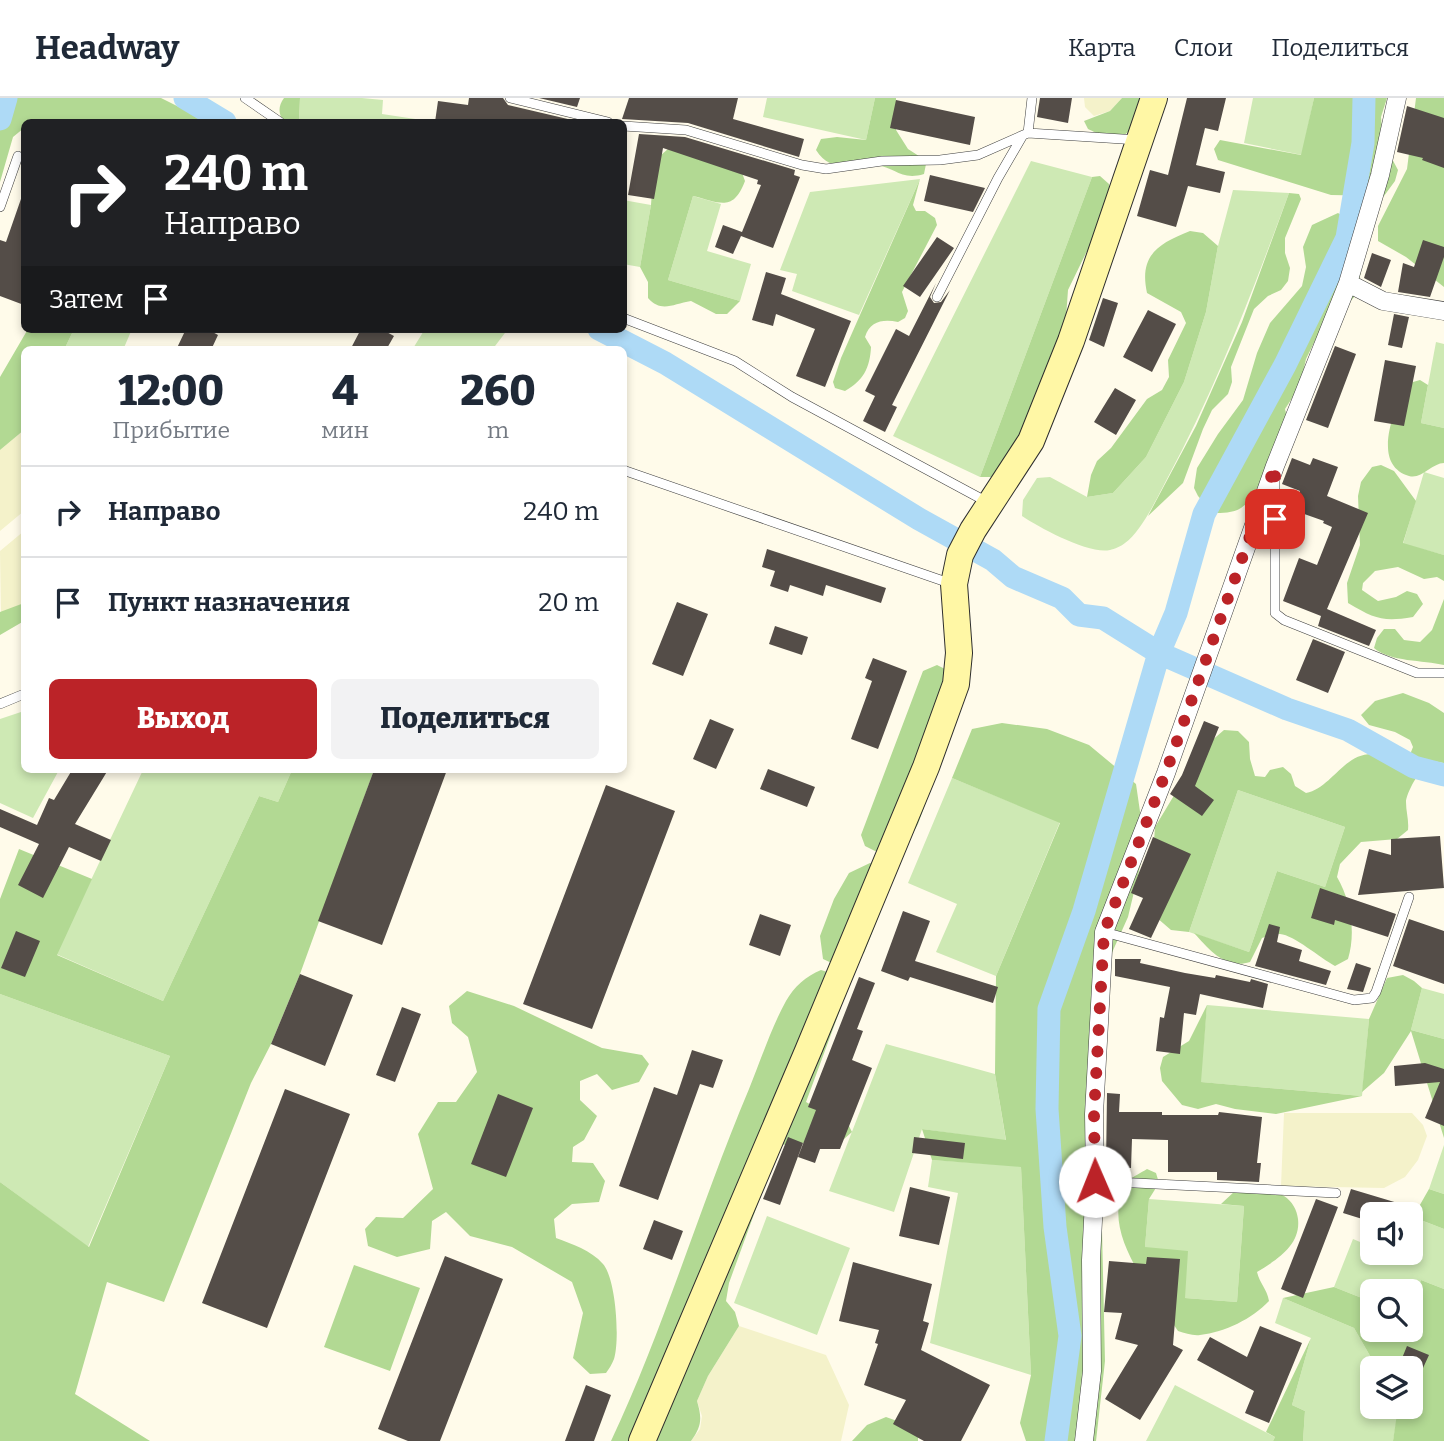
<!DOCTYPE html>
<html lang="ru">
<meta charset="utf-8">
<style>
:root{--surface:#fff;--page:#f2f2f3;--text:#1f2937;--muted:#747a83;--line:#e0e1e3;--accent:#bb2328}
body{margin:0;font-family:Bitter,serif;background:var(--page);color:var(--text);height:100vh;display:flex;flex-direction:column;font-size:26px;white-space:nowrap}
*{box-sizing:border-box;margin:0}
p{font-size:23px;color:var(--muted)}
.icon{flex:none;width:38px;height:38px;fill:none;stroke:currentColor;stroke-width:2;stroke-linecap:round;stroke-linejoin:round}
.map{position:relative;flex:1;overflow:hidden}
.drawer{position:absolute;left:21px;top:248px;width:606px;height:427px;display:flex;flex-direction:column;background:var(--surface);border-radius:10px;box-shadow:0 4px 10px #0003}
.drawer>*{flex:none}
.hud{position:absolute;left:21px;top:21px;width:606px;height:214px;border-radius:10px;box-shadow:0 4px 10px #0003;background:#202124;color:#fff;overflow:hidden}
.buttons{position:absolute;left:1360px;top:1104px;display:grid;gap:14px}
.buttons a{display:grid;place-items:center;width:63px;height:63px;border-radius:10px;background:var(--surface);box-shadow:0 4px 10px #0003;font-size:35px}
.pin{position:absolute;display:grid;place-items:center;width:60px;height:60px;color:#fff;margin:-30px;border-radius:14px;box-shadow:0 4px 10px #0006}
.me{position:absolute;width:77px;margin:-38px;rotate:359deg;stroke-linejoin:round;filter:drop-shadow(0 0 5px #0008)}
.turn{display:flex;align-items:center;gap:24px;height:147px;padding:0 28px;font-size:32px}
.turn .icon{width:91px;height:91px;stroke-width:2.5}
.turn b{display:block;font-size:49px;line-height:60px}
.then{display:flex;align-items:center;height:66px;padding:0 28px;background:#0003;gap:14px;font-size:26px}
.eta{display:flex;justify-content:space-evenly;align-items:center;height:119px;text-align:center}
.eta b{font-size:42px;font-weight:800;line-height:49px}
.button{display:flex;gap:14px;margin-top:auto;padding:14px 28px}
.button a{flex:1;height:80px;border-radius:10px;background:var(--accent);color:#fff;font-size:28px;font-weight:800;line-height:80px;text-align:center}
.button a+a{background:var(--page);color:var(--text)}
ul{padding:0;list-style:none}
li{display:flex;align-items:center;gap:21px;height:91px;padding:0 28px;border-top:2px solid var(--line)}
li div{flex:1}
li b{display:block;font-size:26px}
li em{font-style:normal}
header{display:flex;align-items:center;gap:42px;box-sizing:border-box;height:98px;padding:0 35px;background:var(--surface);border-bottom:2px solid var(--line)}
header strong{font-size:33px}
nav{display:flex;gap:38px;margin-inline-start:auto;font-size:24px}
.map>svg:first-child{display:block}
.farmland{fill:#f4f2ca}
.green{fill:#cee9b4}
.forest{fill:#b2d993}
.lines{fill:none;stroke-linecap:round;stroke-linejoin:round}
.canal{stroke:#aedaf6;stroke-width:23}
.building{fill:#544d48}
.lane-casing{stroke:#3e3e3e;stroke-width:10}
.street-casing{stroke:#3e3e3e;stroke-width:19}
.secondary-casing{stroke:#2d2d2d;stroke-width:28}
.lane{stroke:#fff;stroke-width:9}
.street{stroke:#fff;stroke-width:18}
.secondary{stroke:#fff7a5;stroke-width:26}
.route{stroke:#bb2328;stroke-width:12;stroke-dasharray:0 21.6}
</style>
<header>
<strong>Headway</strong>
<nav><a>Карта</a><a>Слои</a><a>Поделиться</a></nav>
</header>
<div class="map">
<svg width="1444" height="1343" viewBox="0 0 1444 1343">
<rect width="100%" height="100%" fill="#fffbea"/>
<path class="farmland" d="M1084,0h38l-12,13 -16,5 -9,-9z
M24,332v81l-24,20v-81z
M24,433v72l-23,11 -1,-63z
M1284,1015h128l11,12 4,11 -9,24 -13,17 -21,11 -103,-2z
M739,1228l87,29 23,50 -8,36h-150l9,-12 2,-13 -5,-15 11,-25z"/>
<path class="green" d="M300,0h62l21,2 -1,14 40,6v2h-119l-4,-2z
M767,0h108l-9,42 -103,-23z
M1253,0h61l-12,57 -58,-12z
M1031,63l61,16 -112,300 -87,-41z
M920,81l-61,136 -67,-24 5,-17 -17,-4 30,-78z
M1233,92l56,3c-36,97 -72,193 -121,284 -10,19 -26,54 -43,66 -3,3 -11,6 -15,7 -20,5 -70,-22 -88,-34l1,-16 14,-22 13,-1 37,20 26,-4 33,-36 38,-75 22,-70 12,-66z
M693,98l28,8 -14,47 44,13 -11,37 -72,-21z
M623,102l28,5 -11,62 -17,-3z
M74,231h58l-9,21h-59z
M425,231h83l-16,21h-80z
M1436,244l8,2v84l-23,-5z
M1424,374l20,6v77l-41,-11z
M24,613v59h35l-26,48 -33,-15v-84z
M143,672h149l-14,32 -19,-6 -96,205 -107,-47z
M952,680l108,44 -64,154 -60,-24 21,-48 -49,-21z
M1238,692l107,37 -20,60 -48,-16 -28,81 -60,-20z
M1422,890l22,6v45l-33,-9z
M0,896l170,62 -82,191 -88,-65z
M1207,907l162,14 -7,77 -162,-14z
M886,946l109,30 11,67 -84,-12 -28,83 -65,-21z
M1444,1047v49l-15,-5z
M932,1062l89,6 10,209 -101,-32 28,-150 -30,-6z
M1149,1101l95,7 -7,96 -52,-4 -40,-51z
M767,1118l83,32 -33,87 -83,-32z
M1413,1119l31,12v60l-23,-9 -10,25 -1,-13h-38v10l-38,-15 19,-48 19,8v6h16l9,4 2,-4h11l1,-29z
M1283,1200l71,30 23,40h-5v39l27,1 -6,33h-90l2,-30 -13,-6 19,-67 -36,-15z
M1175,1287l100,52 -2,4h-127z"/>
<path class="forest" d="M0,0h161l48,24h-114l-5,-2 -2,2h-64v6l-11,9 -13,45z
M284,0h16l-1,22 4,2h-19c-6,-8 -6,-16 0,-24z
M875,0h21v32l12,19 14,9 4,6 -2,10c-23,7 -29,-7 -48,-9 -24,-3 -44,10 -60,-15l5,-11 16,-2 29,3z
M1122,0h18c-3,18 -7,43 -31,40 -7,-1 -16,-7 -21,-9l-4,-8 26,-10z
M1314,0h73l-6,19 2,25 15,28 -3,11 -11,15 -53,-1 -113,-35 -4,-11 6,-9 81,15z
M1416,0h28v189l-38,-30 -28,-16v-15l29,-57z
M668,51l73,21 4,11c-12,32 -26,21 -52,15l-25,84 72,21 -13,13h-11l-25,-13c-18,3 -30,12 -43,-3v-16l-8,-15 11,-62 3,-44z
M1100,78l9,8 1,10 -8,33 -16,26 -18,37 -3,41 -61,139 -13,7h-11l112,-300z
M920,81l-7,26 3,6h9l10,7 2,7 -35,67 6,19 -3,7 -7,4c-15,-3 -28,-1 -33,15l6,10c-1,21 -8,34 -26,44l-10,-3 -2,-6 8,-24z
M1289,95l10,1 2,5 -16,39v15l5,15 -2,13 -7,9 -13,6 -14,13 -23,58 1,15 -4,12 -16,16 -9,19 -20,54 -35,33 48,-90 46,-104z
M1338,115l20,13 7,26 -9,43 -9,10 -18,7 -23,47 -6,27 -15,23 3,12c-11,25 -24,72 -47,87 -8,5 -19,5 -28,5l-15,-17 -4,-8 3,-20 21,-34 25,-34 14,-47 13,-30 32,-37 4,-19 -3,-20 9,-22z
M1190,133l13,2 15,13 -12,66 -22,70 -38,75 -33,36 -26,4 4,-22 6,-14 14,-13 36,-49 15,-9 7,-13 -1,-17 18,-37 -5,-11 -34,-19c-8,-37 10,-49 43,-62z
M28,231h46l-10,21h-40v80l-24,20v-73z
M1420,282l8,5 -7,38 23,5v35c-12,0 -23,17 -35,13 -39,-12 -14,-67 -3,-92z
M1381,367l13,6 22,30 -13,42 41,12v26l-7,-4 -13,2 -26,-12 -23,4 -12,12 -1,7 16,11 18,-4 11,-6 10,3 6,10 -10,13c-30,5 -38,2 -65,-14l-1,-20 13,-38 -2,-49 3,-14 11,-15z
M1444,501v66c-21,-5 -54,-3 -70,-17l3,-10 7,-9h11l9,11 16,2 12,-12z
M24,505v18l-24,14v-23z
M937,567l12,6 10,40 -41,113 -10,18 -22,8 -11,1 -10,-5 -4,-11 62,-164z
M1403,595l26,10 15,10v50c-1,0 -10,-2 -11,-2 -10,1 -27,32 -27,41 0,10 3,18 2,28l-11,9 -36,3 -21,22 -3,13c14,24 19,56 11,82l-13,7c-15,-8 -41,-31 -55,-32 -6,0 -12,2 -18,4l-12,24c-25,8 -41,-13 -56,-29l55,19 28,-81 48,16 20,-60 -107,-37 -49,142 -18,-2 -22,-19 6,-84 47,-78 22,-19 14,1 11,11 1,17 5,17 10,1 5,-7 13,-3 8,7 4,12 11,7c26,-5 38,-41 68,-39 6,1 15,6 21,8l14,-5 4,-10 -3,-7 -15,-8 -26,-7 -8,-10 14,-14z
M1002,625l45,6 42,16 47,39 9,62 -17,71 -22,49 -9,44 8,351 -9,80h-70l-6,-18 11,-48 -10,-208 -89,-7 -10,-31 84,11 -11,-66 1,-98 64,-153 -108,-45 20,-49z
M292,672h82l-74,204 -29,70 -20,39 -87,219 -57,-20 -32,112 75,47h-150v-259l89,65 81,-191 -170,-62v-95l19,-50 73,30 -35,76 106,46 96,-205 19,6z
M870,765l12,5 7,22 -25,63 -19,10 -9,2 -13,-6 -3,-23 14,-37 15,-26z
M821,872l16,5 6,18 -3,17 -34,92 43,24 3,6 -8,7 -63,6 -4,6 -48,132 -3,18 9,11 4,14 -31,50 -11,25c5,17 5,25 -6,40h-80c53,-112 89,-236 138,-352 11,-27 23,-63 37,-88 8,-14 20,-25 35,-31z
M1403,877l11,6 8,7 -11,42 33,9v99l-33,-107 -27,42 -22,19 7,-73 18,-41z
M467,893l47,15 88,42 40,7 7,9 -10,18 -27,8 -15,-16 -17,7v19l17,16 -13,24 -11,7 -1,15 21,1 12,18 -6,21 -27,2 -18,15 2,19c16,6 35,12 47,26 13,15 17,76 11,95 -2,5 -5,10 -8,14l-16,1 -17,-16 10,-45 -11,-31 -60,-35 -42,-11 -24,-24 -14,9 -2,28 -33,8 -29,-11 -3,-17 11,-12 27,1 30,-29 -15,-55 20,-32h18l21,-30 -9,-35 -16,-14 -3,-17z
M1207,907l-6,77 161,14 -86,18 -41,-5 -19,-5 -18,5 -16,-4 -20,-24 -2,-13 3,-11 26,-16z
M1147,1071l9,4 3,10 -10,16 -4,48 43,4 -3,47 52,4 7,-96 -23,-2 14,-13c14,0 37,-2 49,5 8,5 13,14 14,23 3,26 -21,41 -41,53 3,12 10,17 12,29 -17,18 -44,31 -69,34 -7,1 -15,-2 -22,-4 -24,-37 -84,-105 -49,-150 4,-5 12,-8 18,-12z
M1429,1091l15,5v35l-31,-12z
M354,1167l66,23 -30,83 -66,-24z
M1421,1182l23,9v152h-51l5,-34h12v-39h-33l-23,-40 -71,-30 51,-11 38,15v28h38l1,-25z
M1311,1240l-19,67 13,6 -2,30h-30l2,-4 -9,-5z
M886,1319l25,9 7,8v7h-66l15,-16z"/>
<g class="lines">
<path class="canal" d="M185,0l40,24
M0,21l6,-21
M599,231l66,34 254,156 74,41 20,17 49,21 17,17 24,3 56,35 128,56 61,21 66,37 30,8
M1056,1343l14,-105 -15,-109 -8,-118 2,-100 35,-98 75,-258 17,-40 28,-99 81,-149 62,-127 16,-95 1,-45"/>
</g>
<path class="building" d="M469,0h34l5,7 64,15v2h-137l3,-21 30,4z
M539,0h41l-3,9z
M629,0h109l-5,21 71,20 -5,18 -111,-34 -66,-4z
M1040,0h32l-4,25 -31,-6z
M1187,0h39l-8,33 -13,-3 -9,37 29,7 -5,21 -32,-7 -12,41 -39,-11 13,-46 18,5z
M896,2l79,17 -5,28 -80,-17z
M1407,8l37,12v50l-22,-8 1,-2 -26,-6z
M639,36l46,3 110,33 -1,5 6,2 -27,71 -32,-12 -8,18 -18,-7 8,-22 19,7 19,-47 -4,-1 1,-4 -95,-32 -9,51 -26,-4z
M930,77l55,13 -12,24 -49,-11z
M22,98h2v109l-24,-9v-56l6,2z
M937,139l17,11 -34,49 -17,-11z
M1423,142l21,7v10l-14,40 -32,-5 5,-29 11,4z
M1372,155l19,7 -10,27 -17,-9z
M766,174l20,6 -5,16 70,27 -26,66 -29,-11 19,-47 -39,-15 -3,12 -21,-6z
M936,185l-6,14 4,6 7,-1 9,-12 -58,115 5,2 -12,25 -22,-11 12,-25 -10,-5 31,-62 13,7z
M1103,200l15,5 -14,44 -15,-7z
M1148,212l28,14 -24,48 -29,-15z
M1394,216l15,3 -7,31 -14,-3z
M186,231h21l11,6 -7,15h-35z
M361,231h20l13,7 -8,14h-36z
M1335,248l21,8 -28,74 -22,-8z
M1385,262l31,6 -12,60 -30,-5z
M1115,290l21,12 -20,35 -22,-13z
M1292,360l18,7 3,-7 25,9 -11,29 41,17 -41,96 49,21 -7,16 -51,-20 3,-10 -38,-15 16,-43 18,7 15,-38 -9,-4 1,-2 -31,-11 7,-19 -18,-7z
M767,451l119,39 -5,15 -55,-18 -3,11 -33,-11 -2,7 -18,-6 5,-15 -13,-4z
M677,504l31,12 -25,62 -31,-12z
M775,528l33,11 -6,18 -33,-11z
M1313,541l32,13 -17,41 -32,-13z
M873,560l34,13 -29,78 -27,-10 21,-58 -7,-3z
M710,621l24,10 -18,40 -23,-10z
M1204,623l15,6 -24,59 19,14 -12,16 -32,-22 12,-19z
M768,671l47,18 -8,20 -47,-18z
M72,672h36l-33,54 36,16 -10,21 -32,-14 -26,51 -25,-13 21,-41 -39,-17v-18l37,16 12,-27 5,2z
M374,672h73l-65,175 -64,-24z
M606,687l69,26 -83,218 -69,-25z
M1440,738l4,52 -86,7 11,-46 22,6v-16z
M1153,739l38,17 -40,84 -22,-9 14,-31 -12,-5z
M1320,790l76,26 -8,23 -53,-17 -1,5 -23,-7z
M903,813l27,10 -15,40 83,26 -5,16 -83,-26 -2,4 -27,-10z
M760,816l31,11 -11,31 -31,-11z
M1409,821l35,12v53l-51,-18z
M1269,826l11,3 -3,15 25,8 -3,11 32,10 -5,14 -71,-19z
M16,833l24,10 -15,36 -24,-9z
M1115,861h26l-1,4 45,10 30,5 1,-3 34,7 1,-3 17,5 -5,24 -63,-14 -4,21 -12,-2 -4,41 -24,-3 4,-34 4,1 6,-31 -55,-11z
M1356,865l15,5 -8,24 -16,-3z
M300,876l53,21 -28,71 -54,-22z
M859,879l16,6 -18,46 6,2 -11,29 20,8 -32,81h-20l-5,14 -17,-6 18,-47 -8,-3z
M402,909l19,7 -26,68 -19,-7z
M692,952l31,10 -10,28 -13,-4 -42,116 -39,-14 35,-99 23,8z
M1425,965l19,6v57l-19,-8 15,-36 -45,4 -1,-20z
M285,991l65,25 -83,214 -65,-25z
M1107,995l13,1 -1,18h43v3h56l1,-3 43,5 -5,46h4l-2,19 -42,-2v-8h-49v-32l-36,-1 -1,29 -25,-1z
M498,996l35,14 -27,69 -35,-13z
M788,1039l15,6 -23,62 -17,-6z
M914,1039l51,6 -2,16 -51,-6z
M910,1089l40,10 -11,48 -40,-9z
M1351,1091l70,21v4h-49v8l-29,-9z
M1316,1101l22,8 -35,91 -22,-9z
M654,1122l29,11 -11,29 -29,-11z
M445,1158l58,23 -63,162h-32l-30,-12z
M1147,1159l33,2 -7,86 10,5 -43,70 -35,-21 33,-54 -23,-6 7,-26 -18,-1 5,-51 37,3z
M853,1164l79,22 -9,37 6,2 -8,27 69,35 -29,56h-37l-31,-17 13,-24 -42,-15 14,-41 -3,-1 4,-13 -40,-9z
M1260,1228l42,17 -33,80 -24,-10 9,-22 -57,-31 13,-23 37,20z
M1407,1248l22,9 -6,13h-25z
M586,1287l25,10 -17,46h-29z"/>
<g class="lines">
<defs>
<path id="lane" d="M245,0l35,24
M510,0l98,24
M1032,0l-4,35 110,7
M623,28l63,4 116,35 24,4 56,-8 58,-1 38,-5 50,-22
M0,109l18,-51
M937,199l61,-119 25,-43
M623,220l112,43 57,36 197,106
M623,372l329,114
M1275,383v132l9,7 133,53h27
M0,606l24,-10
M1104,834l250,68 18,-2 4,-6 33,-95
M1095,1083l241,12"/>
<path id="street" d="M1348,185l35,18 61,10
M1084,1343l8,-70 -1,-111 4,-79 -1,-67 10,-182 62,-159 109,-307 73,-183 32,-108 17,-77"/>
<path id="secondary" d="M642,1343l166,-390 118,-284 30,-83 3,-31 -5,-69 6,-29 13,-25 58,-89 40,-100 83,-243"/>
</defs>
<use href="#lane" class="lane-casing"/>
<use href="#street" class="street-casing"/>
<use href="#secondary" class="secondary-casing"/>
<use href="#lane" class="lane"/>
<use href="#street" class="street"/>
<use href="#secondary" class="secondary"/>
</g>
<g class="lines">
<path class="route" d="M1095,1083l-1,-67 10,-182 62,-160 109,-306v53"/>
</g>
</svg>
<div class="buttons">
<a><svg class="icon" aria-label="sound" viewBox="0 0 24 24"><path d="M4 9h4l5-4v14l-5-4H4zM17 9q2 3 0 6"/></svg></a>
<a><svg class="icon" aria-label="search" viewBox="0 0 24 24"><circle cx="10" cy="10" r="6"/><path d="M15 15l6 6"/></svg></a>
<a><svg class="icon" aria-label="layers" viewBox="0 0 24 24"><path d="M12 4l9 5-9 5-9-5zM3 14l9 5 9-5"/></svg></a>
</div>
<div class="pin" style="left:1275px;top:421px;background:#d93025"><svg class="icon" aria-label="arrive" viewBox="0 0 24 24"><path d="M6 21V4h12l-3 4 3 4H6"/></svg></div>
<svg class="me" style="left:1095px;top:1083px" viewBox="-20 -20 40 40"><circle r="19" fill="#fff"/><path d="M0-13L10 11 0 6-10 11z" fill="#bb2328"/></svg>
<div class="hud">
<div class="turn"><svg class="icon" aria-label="right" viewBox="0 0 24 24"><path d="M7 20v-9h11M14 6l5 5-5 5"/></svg><div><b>240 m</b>Направо</div></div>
<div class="then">Затем<svg class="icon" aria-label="arrive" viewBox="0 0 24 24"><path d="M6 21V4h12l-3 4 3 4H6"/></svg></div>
</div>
<section class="drawer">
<div class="eta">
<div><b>12:00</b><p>Прибытие</p></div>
<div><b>4</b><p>мин</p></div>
<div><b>260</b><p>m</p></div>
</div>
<ul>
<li><svg class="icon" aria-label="right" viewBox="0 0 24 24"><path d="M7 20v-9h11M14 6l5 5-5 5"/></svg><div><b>Направо</b></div><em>240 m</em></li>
<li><svg class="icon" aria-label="arrive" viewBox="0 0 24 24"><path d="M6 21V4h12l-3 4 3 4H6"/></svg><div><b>Пункт назначения</b></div><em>20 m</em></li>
</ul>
<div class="button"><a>Выход</a><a>Поделиться</a></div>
</section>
</div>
